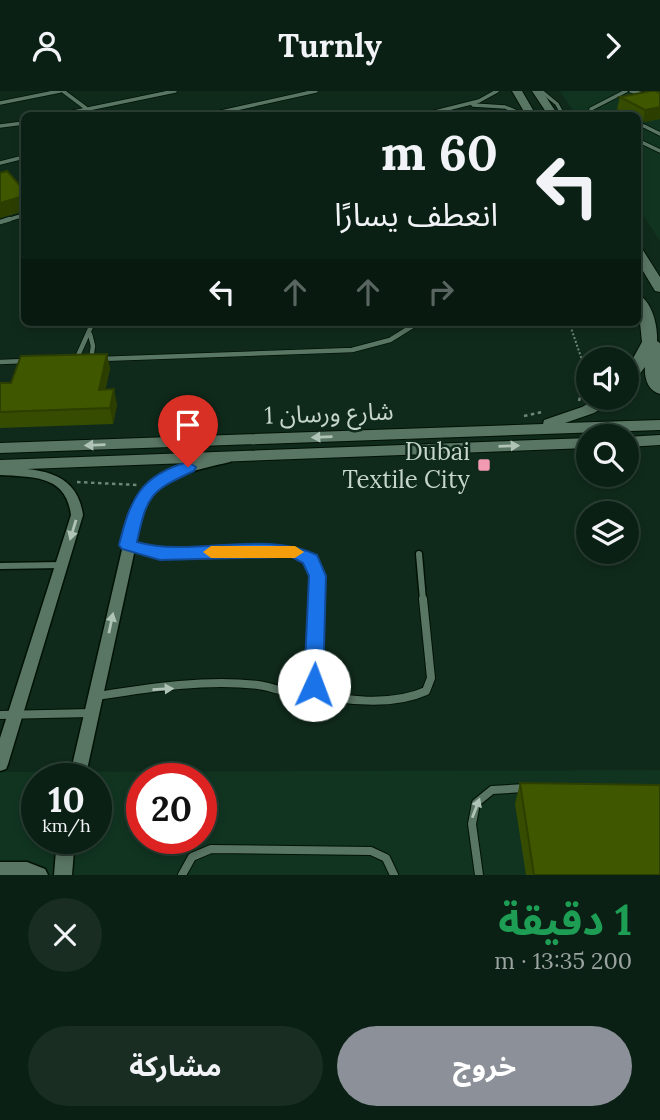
<!DOCTYPE html>
<html lang="ar">
<meta charset="utf-8">
<style>
:root{--surface:#0b2014;--page:#192d22;--text:#f1f3f6;--muted:#9aa3a0;--line:#2b3e34;--accent:#8c9099}
body{margin:0;font-family:Lora,"Noto Sans Arabic",serif;background:var(--page);color:var(--text);direction:rtl;height:100vh;display:flex;flex-direction:column;font-size:26px;white-space:nowrap}
*{box-sizing:border-box;margin:0}
p{font-size:23px;color:var(--muted)}
.icon{flex:none;width:38px;height:38px;fill:none;stroke:currentColor;stroke-width:2;stroke-linecap:round;stroke-linejoin:round}
.map{position:relative;height:784px;overflow:hidden;direction:ltr}
.drawer{display:flex;flex-direction:column;background:var(--surface);flex:1}
.drawer>*{flex:none}
.guide{position:absolute;left:21px;top:21px;width:620px;height:214px;border-radius:10px;box-shadow:0 4px 10px #0003,0 0 0 2px var(--line);direction:rtl;background:#0b2014;color:var(--text);overflow:hidden}
.fabs{position:absolute;left:576px;top:256px;display:grid;gap:14px}
.fabs a{display:grid;place-items:center;width:63px;height:63px;border-radius:50%;background:var(--surface);box-shadow:0 4px 10px #0003,0 0 0 2px var(--line);font-size:35px}
.speed{position:absolute;left:21px;top:672px;display:flex;gap:14px;font-size:35px;font-weight:700;text-align:center}
.speed>*{display:grid;place-content:center;width:91px;height:91px;border-radius:50%;background:var(--surface);box-shadow:0 4px 10px #0003,0 0 0 2px var(--line);line-height:1}
.speed small{font-size:18px;font-weight:400}
.speed .limit{border:10px solid #d22;background:#fff;color:#111}
.pin{position:absolute;display:grid;place-items:center;width:60px;height:60px;color:#fff;margin:-72px -30px;border-radius:50% 50% 50% 0;rotate:-45deg;box-shadow:0 0 7px #0007}
.pin .icon{rotate:45deg}
.me{position:absolute;width:77px;margin:-38px;rotate:2deg;stroke-linejoin:round;filter:drop-shadow(0 0 5px #0008)}
.turn{display:flex;align-items:center;gap:24px;height:147px;padding:0 28px;font-size:32px}
.turn .icon{width:91px;height:91px;stroke-width:2.5}
.turn b{display:block;font-size:49px;line-height:60px}
.lanes{display:flex;align-items:center;height:66px;padding:0 28px;background:#0003;justify-content:center;gap:35px;direction:ltr}
.lanes .off{opacity:.35}
.round{display:grid;place-items:center;flex:none;width:74px;height:74px;border-radius:37px;background:var(--page)}
.summary{display:flex;align-items:center;justify-content:space-between;height:119px;padding:0 28px}
h1{font-size:42px;font-weight:700;line-height:52px;color:#1e9e55}
.cta{display:flex;gap:14px;margin-top:auto;padding:14px 28px}
.cta a{flex:1;height:80px;border-radius:42px;background:var(--accent);color:#fff;font-size:28px;font-weight:700;line-height:80px;text-align:center}
.cta a+a{background:var(--page);color:var(--text)}
header{display:flex;justify-content:space-between;align-items:center;height:91px;padding:0 28px;background:var(--surface);font-size:32px;font-weight:700}
.map>svg:first-child{display:block}
.built{fill:#113421;fill-rule:evenodd}
.lines{fill:none;stroke-linecap:round;stroke-linejoin:round}
.lane-far3-casing{stroke:#001205;stroke-width:5}
.lane-far2-casing{stroke:#001205;stroke-width:6}
.lane-far1-casing{stroke:#001205;stroke-width:9}
.lane-casing{stroke:#001205;stroke-width:10}
.street-casing{stroke:#001205;stroke-width:3}
.secondary-casing{stroke:#001205;stroke-width:2}
.path-far1{stroke:#6f8578;stroke-width:2;stroke-dasharray:2 2;stroke-linecap:butt}
.path{stroke:#6f8578;stroke-width:2.5;stroke-dasharray:3.5 3.5;stroke-linecap:butt}
.lane-far3{stroke:#597563;stroke-width:3.5}
.lane-far2{stroke:#597563;stroke-width:4.5}
.lane-far1{stroke:#597563;stroke-width:6}
.lane{stroke:#597563;stroke-width:8}
.street{fill:#597563;fill-rule:evenodd}
.secondary{fill:#597563;fill-rule:evenodd}
.wall{fill:#364c00}
.shaded-wall{fill:#2c3e00}
.building{fill:#3f5800;stroke:#2c3e00;stroke-width:2}
.oneway{fill:#b0c3b7}
.route{fill:#1a73e8;stroke:#114b97;stroke-width:2}
.slow{fill:#f59e0b}
.poi-dot{fill:#f19ab2;stroke:#0f2a1b;stroke-width:2.5}
.labels{text-anchor:middle;dominant-baseline:central;stroke-width:5;stroke-linejoin:round;paint-order:stroke}
.street-label{font-size:24px;fill:#c6d6cc;stroke:#0f2a1b}
.poi-label{font-size:24px;fill:#c6d6cc;stroke:#0f2a1b;text-anchor:end}
</style>
<header><svg class="icon" aria-label="forward" viewBox="0 0 24 24"><path d="M9 5l7 7-7 7"/></svg>Turnly<svg class="icon" aria-label="person" viewBox="0 0 24 24"><circle cx="12" cy="8" r="4"/><path d="M4 21q1-7 8-7t8 7"/></svg></header>
<div class="map">
<svg width="660" height="784" viewBox="0 0 660 784">
<rect width="100%" height="100%" fill="#0f2a1b"/>
<path class="built" d="M560,0h100v150l-23,-35v-91h-61z
M660,679v105h-660v-103zM37,688h59v59h-59zM142,688h59v59h-59z"/>
<g class="lines">
<defs>
<path id="lane-far3" d="M63,0l24,18
M541,0l16,13 6,11
M631,0l29,7
M0,12l60,-12
M473,14l32,2 19,8
M59,24l116,-24
M208,24l108,-24
M423,24l56,-14 18,-10
M590,24l1,-6 35,-18
M0,35l24,-3
M644,35l16,8
M637,49l23,11
M0,72l24,-6
M4,130l20,-6"/>
<path id="lane-far2" d="M0,131l10,-3
M90,243l3,12 -2,13
M100,268l252,-9 38,-10 29,-18
M76,269l17,-38
M0,271l26,-1"/>
<path id="lane-far1" d="M129,455c13,5 28,9 42,9 29,0 126,-19 143,8 6,10 3,26 2,37
M419,463l4,46
M0,475l62,-1"/>
<path id="lane" d="M306,602c37,7 85,14 120,-2l5,-13 -8,-79
M97,605c52,-8 108,-17 161,-11 18,2 41,16 56,0l2,-86
M0,624l91,-2
M182,784l10,-18 19,-8 160,2 15,7 8,17
M479,784l-7,-51 4,-21 16,-13 33,-2"/>
<path id="street" d="M226,364l6,4 -2,3c-33,8 -63,12 -85,41l-60,276h-16l64,-277c22,-32 57,-39 93,-47z
M0,376c38,2 77,3 83,48l-75,249 -2,5 -6,2v-33l71,-223c-5,-40 -38,-38 -71,-40z
M57,747h18l-3,37h-18z
M0,771h27l18,7 3,6h-48z"/>
<path id="secondary" d="M512,0h10l14,24h-10z
M532,0h10l16,24h-10z
M637,155l4,1 19,30v15l-5,-1 -18,-30z
M637,203c15,6 21,32 20,47l3,2v51c-12,-3 -16,-16 -15,-27l-14,18 -5,1v-15l16,-29z
M599,306h20l-25,16 -29,10 95,-3v10l-660,23v-10l543,-19 1,-4 38,-13z
M660,344v10l-34,2v-10z
M588,347v10l-588,22v-10z"/>
</defs>
<use href="#lane-far3" class="lane-far3-casing"/>
<use href="#lane-far2" class="lane-far2-casing"/>
<use href="#lane-far1" class="lane-far1-casing"/>
<use href="#lane" class="lane-casing"/>
<use href="#street" class="street-casing"/>
<use href="#secondary" class="secondary-casing"/>
<path class="path-far1" d="M569,231l13,38v27"/>
<path class="path" d="M579,310l4,-16
M524,325l18,-4
M77,391l60,3"/>
<use href="#lane-far3" class="lane-far3"/>
<use href="#lane-far2" class="lane-far2"/>
<use href="#lane-far1" class="lane-far1"/>
<use href="#lane" class="lane"/>
<use href="#street" class="street"/>
<use href="#secondary" class="secondary"/>
</g>
<path class="wall" d="M660,2v26l-17,3 -6,-3v-4h-7l-13,-6 3,-12z
M0,82l24,17v21l-24,7z
M107,263l3,15 -5,21 12,15 -4,19 -113,4v-45h11z
M520,692l140,92h-134l-11,-71z"/>
<path class="shaded-wall" d="M660,16v12l-17,3 2,-12z
M20,106l3,14 -23,7v-15z
M107,263l3,15 -8,36 -3,-15z
M114,298l3,16 -4,19 -3,-16z"/>
<path class="building" d="M651,0h5l4,2v14l-15,3 -25,-13z
M7,80l17,19v7h-4l-20,6v-30z
M107,263l-8,36 15,-1 -4,19 -110,4v-29h11l10,-27z
M520,692l140,2v90h-126z"/>
<defs><path id="oneway-solid" d="M-6-.8H1V-3.2L6.5 0L1 3.2V.8H-6Z" transform="scale(1.75)"/></defs>
<g class="oneway">
<use href="#oneway-solid" transform="translate(322 346) rotate(178)"/>
<use href="#oneway-solid" transform="translate(95 354) rotate(178)"/>
<use href="#oneway-solid" transform="translate(509 355) rotate(-2)"/>
<use href="#oneway-solid" transform="translate(73 439) rotate(107)"/>
<use href="#oneway-solid" transform="translate(111 532) rotate(-78)"/>
<use href="#oneway-solid" transform="translate(163 598) rotate(-3)"/>
<use href="#oneway-solid" transform="translate(476 717) rotate(-69)"/>
</g>
<path class="route" d="M188,371l8,5 -2,4c-44,20 -47,24 -57,71 58,16 125,-13 180,13l9,21 -3,109 -2,6 -7,2 -7,-2 -3,-6 5,-109 -6,-13 -11,-6h-12l-120,3 -38,-11 -3,-4c11,-45 21,-70 69,-83z"/>
<path class="slow" d="M211,455h84l9,6 -9,6h-84l-8,-6z"/>
<rect class="poi-dot" x="477" y="367" width="14" height="14" rx="3.5"/>
<g class="labels">
<g class="street-label">
<text transform="translate(329 322) rotate(-2)">شارع ورسان 1</text>
</g>
<g class="poi-label">
<text x="470" y="360">Dubai<tspan x="470" dy="28">Textile City</tspan></text>
</g>
</g>
</svg>
<div class="fabs">
<a><svg class="icon" aria-label="sound" viewBox="0 0 24 24"><path d="M4 9h4l5-4v14l-5-4H4zM17 9q2 3 0 6"/></svg></a>
<a><svg class="icon" aria-label="search" viewBox="0 0 24 24"><circle cx="10" cy="10" r="6"/><path d="M15 15l6 6"/></svg></a>
<a><svg class="icon" aria-label="layers" viewBox="0 0 24 24"><path d="M12 4l9 5-9 5-9-5zM3 14l9 5 9-5"/></svg></a>
</div>
<div class="speed"><div>10<small>km/h</small></div><div class="limit">20</div></div>
<div class="pin" style="left:188px;top:376px;background:#d93025"><svg class="icon" aria-label="arrive" viewBox="0 0 24 24"><path d="M6 21V4h12l-3 4 3 4H6"/></svg></div>
<svg class="me" style="left:314px;top:594px" viewBox="-20 -20 40 40"><circle r="19" fill="#fff"/><path d="M0-13L10 11 0 6-10 11z" fill="#1a73e8"/></svg>
<div class="guide">
<div class="turn"><svg class="icon" aria-label="left" viewBox="0 0 24 24"><path d="M17 20v-9H6M10 6l-5 5 5 5"/></svg><div><b>60 m</b>انعطف يسارًا</div></div>
<div class="lanes"><svg class="icon" aria-label="left" viewBox="0 0 24 24"><path d="M17 20v-9H6M10 6l-5 5 5 5"/></svg><svg class="icon off" aria-label="ahead" viewBox="0 0 24 24"><path d="M12 20V5M6 11l6-6 6 6"/></svg><svg class="icon off" aria-label="ahead" viewBox="0 0 24 24"><path d="M12 20V5M6 11l6-6 6 6"/></svg><svg class="icon off" aria-label="right" viewBox="0 0 24 24"><path d="M7 20v-9h11M14 6l5 5-5 5"/></svg></div>
</div>
</div>
<section class="drawer">
<div class="summary"><div><h1>1 دقيقة</h1><p>200 m · 13:35</p></div><a class="round"><svg class="icon" aria-label="close" viewBox="0 0 24 24"><path d="M6 6l12 12M18 6L6 18"/></svg></a></div>
<div class="cta"><a>خروج</a><a>مشاركة</a></div>
</section>
